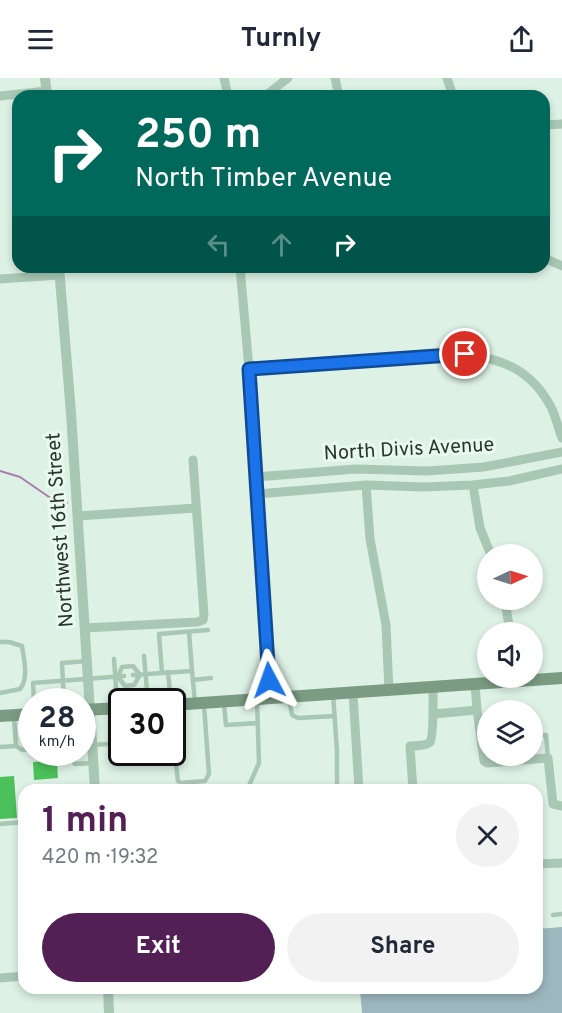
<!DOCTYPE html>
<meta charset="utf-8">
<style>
:root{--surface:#fff;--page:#f2f2f3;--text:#1f2937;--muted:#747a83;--accent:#532055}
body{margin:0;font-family:Overpass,sans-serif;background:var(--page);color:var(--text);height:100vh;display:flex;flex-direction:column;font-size:22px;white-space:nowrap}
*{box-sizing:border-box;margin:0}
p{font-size:20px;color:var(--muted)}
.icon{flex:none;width:33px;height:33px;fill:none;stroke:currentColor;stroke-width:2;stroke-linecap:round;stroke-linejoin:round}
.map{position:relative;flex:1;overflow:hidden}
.panel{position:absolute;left:18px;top:706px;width:525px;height:210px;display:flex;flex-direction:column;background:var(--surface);border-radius:18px;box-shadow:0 3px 9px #0003}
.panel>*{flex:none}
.hud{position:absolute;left:12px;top:12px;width:538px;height:183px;border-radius:18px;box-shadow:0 3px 9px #0003;background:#00695c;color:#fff;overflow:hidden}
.needle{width:39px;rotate:86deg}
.controls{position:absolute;left:477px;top:466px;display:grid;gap:12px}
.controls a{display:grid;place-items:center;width:66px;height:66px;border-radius:50%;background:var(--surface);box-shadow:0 3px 9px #0003;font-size:30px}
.speed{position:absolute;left:18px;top:610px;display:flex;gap:12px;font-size:30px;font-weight:700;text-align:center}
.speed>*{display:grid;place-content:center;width:78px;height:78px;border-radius:50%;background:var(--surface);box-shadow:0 3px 9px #0003;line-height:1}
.speed small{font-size:15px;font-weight:400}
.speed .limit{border:3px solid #111;border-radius:9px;background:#fff;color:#111}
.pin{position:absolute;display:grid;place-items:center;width:51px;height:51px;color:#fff;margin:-26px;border:3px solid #fff;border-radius:50%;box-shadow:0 2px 6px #0007}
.me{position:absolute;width:66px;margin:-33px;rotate:356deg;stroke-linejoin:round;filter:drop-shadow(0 0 4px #0008)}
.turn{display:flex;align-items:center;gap:21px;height:126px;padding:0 24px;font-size:27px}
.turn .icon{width:78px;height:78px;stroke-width:2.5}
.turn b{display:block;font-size:42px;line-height:51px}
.lanes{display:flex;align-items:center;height:57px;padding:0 24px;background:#0003;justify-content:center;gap:30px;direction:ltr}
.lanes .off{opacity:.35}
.round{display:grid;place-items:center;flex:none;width:63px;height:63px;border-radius:32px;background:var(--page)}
.overview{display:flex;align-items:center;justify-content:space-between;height:102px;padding:0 24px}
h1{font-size:36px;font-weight:700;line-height:45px;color:var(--accent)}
.cta{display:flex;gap:12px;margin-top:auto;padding:12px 24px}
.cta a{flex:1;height:69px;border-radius:36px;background:var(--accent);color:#fff;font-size:24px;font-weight:700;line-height:69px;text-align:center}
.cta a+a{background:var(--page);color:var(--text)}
header{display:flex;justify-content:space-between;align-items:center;height:78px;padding:0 24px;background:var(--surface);font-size:27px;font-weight:700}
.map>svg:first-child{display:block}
.green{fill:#9db7bf}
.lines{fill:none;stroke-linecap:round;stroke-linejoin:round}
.stream{stroke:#a97dac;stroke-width:2}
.building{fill:#4cc05b}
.service{stroke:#a9c8b4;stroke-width:4.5}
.minor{stroke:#a9c8b4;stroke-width:9}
.tertiary{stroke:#a9c8b4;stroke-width:10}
.secondary{stroke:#7b9c83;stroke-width:12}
.route-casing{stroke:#114b97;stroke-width:15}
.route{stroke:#1a73e8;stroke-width:10}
.labels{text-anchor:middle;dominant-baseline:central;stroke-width:6;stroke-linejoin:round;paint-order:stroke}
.street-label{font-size:20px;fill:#29362b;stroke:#e9f9f0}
</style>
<header><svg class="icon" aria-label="menu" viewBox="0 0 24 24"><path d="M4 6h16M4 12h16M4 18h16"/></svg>Turnly<svg class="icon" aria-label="share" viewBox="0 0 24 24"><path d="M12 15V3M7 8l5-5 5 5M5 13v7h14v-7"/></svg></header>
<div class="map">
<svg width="562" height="935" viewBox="0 0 562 935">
<rect width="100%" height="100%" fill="#ddf1e5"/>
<path class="green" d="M562,849v86h-200l-2,-24 177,-1v-59z"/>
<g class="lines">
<path class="stream" d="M0,393l20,6 29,20 18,6"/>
</g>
<path class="building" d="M57,683l1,17 -24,2 -1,-18z
M14,698l3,42 -17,1v-42z"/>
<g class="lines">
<path class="service" d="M189,554l3,39
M0,564h9l13,4c2,13 7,33 -2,43l-20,4
M144,578l4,46
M114,581l6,84
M168,594l3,30
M162,595l-3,-39 49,-4
M133,597l59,-4 3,32
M118,599l4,-10 11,-1 7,9
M118,599l7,9 9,-1 6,-10
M193,602l18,-2
M333,616l4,57v39
M289,621l3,16 6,3 37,-2
M34,624l-1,-19 91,-7
M64,624l-2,-39 25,-2
M224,626l2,21 32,-2
M14,640l2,28 6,4 10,-1
M172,650l6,53 3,2 24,-2 4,-7 -5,-69
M532,658l14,-1 2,23
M93,667l29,-2
M0,669l16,-1
M65,675l10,11 19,-1
M247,712l12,-27 -2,-63
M0,746l24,-2
M553,837l9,-1"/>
<path class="minor" d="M224,0l4,18
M335,0l4,18
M447,0l6,18
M0,18l47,-5
M265,18l23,-18
M544,47l18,-1
M544,180l18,8
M240,189l9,102 20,311 -8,19
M0,201l59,-4
M249,291l216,-15c39,5 67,17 86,53 5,10 7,21 11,31
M256,399l100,-8 71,2 57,-4 78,-15
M366,407l4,54 16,86 3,66
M473,407l7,43 11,27
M257,416l109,-9 58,2 49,-2 36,-4 53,-12
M78,438l118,-8
M505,522l5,33
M85,550l112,-6 6,-2 1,-5 -11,-155
M353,615l6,97
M477,632l7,51 3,2 61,-5 5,46 9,2
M434,636l43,-4 -2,-26
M413,712l-3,-44c6,0 16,0 20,-4 4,-6 3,-46 3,-55
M537,786l25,-1
M0,900l24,-2"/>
<path class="tertiary" d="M45,0l2,18
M59,189l12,146 24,377
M108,910l1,25"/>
<path class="secondary" d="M172,627l390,-27
M82,632l40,-2
M0,638l32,-2"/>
</g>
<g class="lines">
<defs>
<path id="route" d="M269,602l-20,-311 216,-15"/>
</defs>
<use href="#route" class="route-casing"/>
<use href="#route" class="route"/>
</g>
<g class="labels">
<g class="street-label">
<text transform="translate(409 372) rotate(-3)">North Divis Avenue</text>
<text transform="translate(61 452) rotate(-94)">Northwest 16th Street</text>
</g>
</g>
</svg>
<div class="controls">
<a><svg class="needle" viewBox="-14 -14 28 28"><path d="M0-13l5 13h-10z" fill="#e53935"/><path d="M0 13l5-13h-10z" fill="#747a83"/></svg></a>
<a><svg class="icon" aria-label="sound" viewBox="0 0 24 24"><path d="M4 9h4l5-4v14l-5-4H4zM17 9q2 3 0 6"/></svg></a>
<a><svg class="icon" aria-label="layers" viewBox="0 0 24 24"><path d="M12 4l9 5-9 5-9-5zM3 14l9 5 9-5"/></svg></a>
</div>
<div class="speed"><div>28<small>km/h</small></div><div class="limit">30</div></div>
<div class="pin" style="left:465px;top:276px;background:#d93025"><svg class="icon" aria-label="arrive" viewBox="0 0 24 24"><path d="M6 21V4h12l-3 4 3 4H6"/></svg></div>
<svg class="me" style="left:269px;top:602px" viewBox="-20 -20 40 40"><path d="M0-17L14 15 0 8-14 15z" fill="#1a73e8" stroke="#fff" stroke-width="4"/></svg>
<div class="hud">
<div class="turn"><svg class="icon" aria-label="right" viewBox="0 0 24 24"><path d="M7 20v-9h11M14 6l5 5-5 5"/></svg><div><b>250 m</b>North Timber Avenue</div></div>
<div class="lanes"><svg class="icon off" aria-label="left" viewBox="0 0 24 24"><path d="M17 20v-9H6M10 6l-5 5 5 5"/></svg><svg class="icon off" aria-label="ahead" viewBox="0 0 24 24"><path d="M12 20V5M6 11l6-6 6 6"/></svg><svg class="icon" aria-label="right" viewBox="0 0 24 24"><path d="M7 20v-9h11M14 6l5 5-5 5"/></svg></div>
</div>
<section class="panel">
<div class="overview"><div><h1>1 min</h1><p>420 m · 19:32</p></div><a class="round"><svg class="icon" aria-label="close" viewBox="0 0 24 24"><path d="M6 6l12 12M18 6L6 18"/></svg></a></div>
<div class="cta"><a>Exit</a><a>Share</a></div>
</section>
</div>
